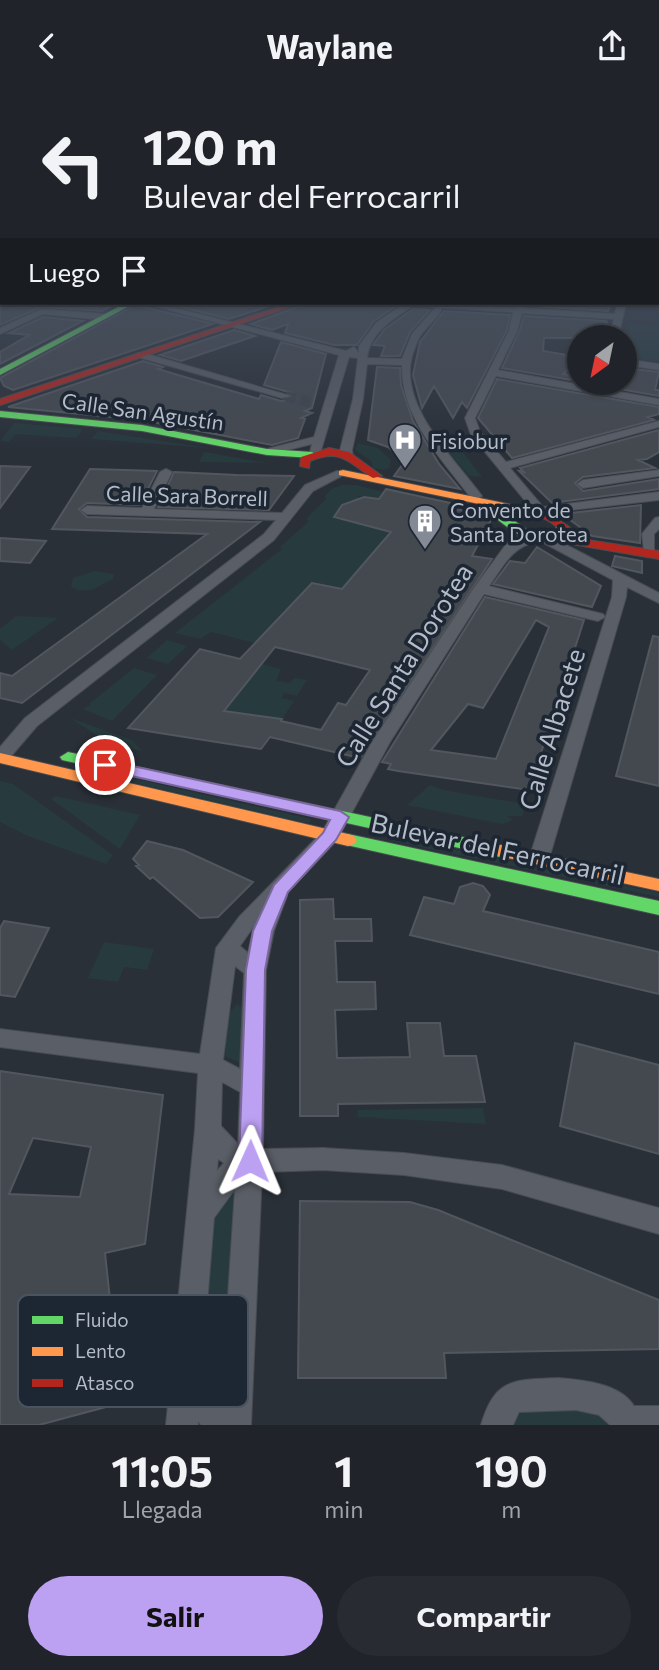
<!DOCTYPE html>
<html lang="es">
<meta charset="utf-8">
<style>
:root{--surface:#20242a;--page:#282c32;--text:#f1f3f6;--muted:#a2a4a8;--line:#3d4147;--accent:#bca0f2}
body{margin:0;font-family:Commissioner,sans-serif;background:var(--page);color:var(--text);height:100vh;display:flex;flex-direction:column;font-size:26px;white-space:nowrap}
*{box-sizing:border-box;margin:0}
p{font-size:23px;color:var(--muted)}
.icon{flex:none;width:38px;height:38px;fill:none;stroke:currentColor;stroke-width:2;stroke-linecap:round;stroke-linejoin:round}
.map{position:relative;height:1334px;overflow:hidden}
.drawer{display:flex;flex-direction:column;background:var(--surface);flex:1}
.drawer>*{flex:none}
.top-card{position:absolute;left:0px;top:0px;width:660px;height:214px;box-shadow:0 2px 5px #0004,0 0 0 2px var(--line);background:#20242a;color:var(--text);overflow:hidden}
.needle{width:46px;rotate:213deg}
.tools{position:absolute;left:567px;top:234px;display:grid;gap:14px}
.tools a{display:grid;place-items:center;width:70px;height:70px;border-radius:50%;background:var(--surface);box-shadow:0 2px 5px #0004,0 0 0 2px var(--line);font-size:35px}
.pin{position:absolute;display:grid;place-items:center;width:60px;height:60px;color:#fff;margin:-30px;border:4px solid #fff;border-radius:50%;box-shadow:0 2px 7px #0007}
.me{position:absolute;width:77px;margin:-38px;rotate:1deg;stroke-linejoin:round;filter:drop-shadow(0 0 5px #0008)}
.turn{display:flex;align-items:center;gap:24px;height:147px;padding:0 28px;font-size:32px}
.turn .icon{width:91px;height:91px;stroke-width:2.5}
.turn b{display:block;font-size:49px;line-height:60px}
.then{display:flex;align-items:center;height:66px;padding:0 28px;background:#0003;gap:14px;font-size:26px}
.eta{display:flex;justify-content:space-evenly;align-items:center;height:119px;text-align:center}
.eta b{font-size:42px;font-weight:700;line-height:49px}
.primary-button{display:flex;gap:14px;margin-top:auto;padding:14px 28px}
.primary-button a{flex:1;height:80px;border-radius:42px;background:var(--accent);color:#111;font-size:28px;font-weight:700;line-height:80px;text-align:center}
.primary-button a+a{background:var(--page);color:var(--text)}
header{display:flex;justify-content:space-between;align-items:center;height:91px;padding:0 28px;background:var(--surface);font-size:32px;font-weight:700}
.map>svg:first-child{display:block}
.green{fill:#273a3e}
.building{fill:#444950;stroke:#52575f;stroke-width:2;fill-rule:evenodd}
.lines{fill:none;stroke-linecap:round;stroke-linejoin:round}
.street-tunnel{stroke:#3f454e;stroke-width:10;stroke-dasharray:10 5;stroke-linecap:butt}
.street-casing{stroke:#484c53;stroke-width:2}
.fast-casing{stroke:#484c53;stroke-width:2}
.slow-casing{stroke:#484c53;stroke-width:2}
.jam-casing{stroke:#484c53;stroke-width:2}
.street{fill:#5a5e66;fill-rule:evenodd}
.fast{fill:#63d668;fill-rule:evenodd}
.slow{fill:#ff974d;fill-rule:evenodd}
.jam{fill:#b3261e;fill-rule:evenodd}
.route{fill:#bca0f2;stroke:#7a689d;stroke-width:2}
.labels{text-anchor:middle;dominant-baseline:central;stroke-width:7;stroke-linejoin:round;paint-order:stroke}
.far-street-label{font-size:21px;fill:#b4bcc9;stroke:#1d2633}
.far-poi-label{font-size:21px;fill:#b4bcc9;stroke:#1d2633;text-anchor:start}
.street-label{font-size:26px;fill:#b4bcc9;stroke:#1d2633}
.key{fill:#1d2633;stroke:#4a5360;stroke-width:2}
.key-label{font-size:19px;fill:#b4bcc9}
</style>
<header><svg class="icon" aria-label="back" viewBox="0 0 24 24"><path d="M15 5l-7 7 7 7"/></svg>Waylane<svg class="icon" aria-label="share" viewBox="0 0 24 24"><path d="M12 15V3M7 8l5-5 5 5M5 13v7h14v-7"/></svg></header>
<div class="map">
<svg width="659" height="1334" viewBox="0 0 659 1334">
<rect width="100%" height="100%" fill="#2a3038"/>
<path class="green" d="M630,233l29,2v36l-34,-5z
M14,332l69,6 -7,9 -60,-4 -7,8 -9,-1z
M98,340l110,17 -117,-9z
M358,352l20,5 13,12 -2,8 -5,2 -11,-2 -2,-7 -16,-11z
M456,352l26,34 -13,-1 -27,-32z
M204,361l62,11 -67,-1z
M342,394h14l68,17 -66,-6 1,3 -18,7 -6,12 23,5 5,-3 35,8 -48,63 -38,-8 -57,60 -45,-11 -9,7 -26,-6 107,-84 -2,-2 27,-24 2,-3 -3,-1 21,-21 -3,-1 7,-8z
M95,480l19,3 -1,5c-16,7 -24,17 -42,8l2,-9z
M16,525l42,2 -46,32 -12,-10v-11z
M167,549l20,6 -19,18 -21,-6z
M262,573l19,5 -5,12 14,2 4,-5 13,2 -10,16 -13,-3 -2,5 12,3 -12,18 -58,-8z
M134,577l23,7 -45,46 -29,-12 8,-4 -2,-1z
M70,627l62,22 10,11 -32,-7z
M74,674l237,54 -1,3h-7l-231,-54z
M0,690l13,3 100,71 -7,9 -78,-28 -28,-14z
M430,694l13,5 82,14 -3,12h-15l6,4 -11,4 -95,-19z
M56,705l84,19 -20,34 -69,-50z
M389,745l270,57v4l-271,-57z
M104,851l50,7 -7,21 -23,-3 -6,15 -30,-4z
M237,913l9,6 -4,54 -17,-8 4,-43z
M483,1017l3,16 -128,-7v-7z
M240,1089l-14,223 -16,-18 -8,-29 12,-143z
M549,1315l39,5 23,8 2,6h-104c8,-16 24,-16 40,-19z"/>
<path class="building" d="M32,212l67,5 1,-5h18l-16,8 -61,-4 -41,18v-21l27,3z
M139,212l2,3 72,18 -200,66 -9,-4 -4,-8z
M165,212h113l-49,16z
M308,212h49l39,3 -22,15 -17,24h-23l-49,-12 3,-9 -16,6 -21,-6z
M530,212h81l-3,8 -78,-5z
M413,218l17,1 -20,22 -10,24h-19l4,-10 -12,-1 2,-3 10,-13z
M444,220l66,4 -3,15 -40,78 -5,-6 -9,16 -19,-32 -12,22 -9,-33 7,-33z
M524,225l82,5 1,1 -3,16h-60l-1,13 36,6v5l-16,12 12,2 -4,4 -69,-12 17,-36z
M43,226l40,4 -83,43v-12l29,-17 -20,-2z
M234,239l21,6 -74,25 -21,-6z
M281,251l45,12 -14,54 -7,3 7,2 -11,5 4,1 -7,19 -26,7 -130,-25 -134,-13 135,-46 20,6 -5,2 101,30 2,-4 20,6 11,-2v-6l-28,-8z
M377,276l23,1 1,17 12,36 26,43 21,25 -66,-13 11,-15 -17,-14 -20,-7z
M625,277l34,4 -4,18h4v6l-73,-13h39z
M497,288l162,28v7l-11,3 6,3 -142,38 -34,-40z
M659,339v22l-12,7 -9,1 17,8 -72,9 -8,6 8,8 76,-12v10l-107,14 -33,-32 5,1 -4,-4z
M0,375l30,1 -30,41z
M90,378l67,2 -17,34 -53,-2 -8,6 8,8 173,5 -238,181 -22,-5v-25l12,3 195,-142 -155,-5z
M174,381l63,3 57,1 -25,34 -111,-3z
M386,398l69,15 -2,5 26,3 10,6 2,2 -19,36 20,3 -132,199 -90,-21 -9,12 -133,-21 72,-79 40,10 72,-76 30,6 49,-57 -57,-15 8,-12 22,-8 15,2zM275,556l42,10 53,13 -24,35 -8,-2 -17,27 -40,-9 1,-2 -58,-8z
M641,414l-1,38 -48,-7 -30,-22z
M0,447l46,3 -16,22 -30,-2z
M537,456l64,39 -9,21 -99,-23 17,-23 15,2z
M615,465l27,5v12l-30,-7z
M485,506l99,23 -55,170 -131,-19 -10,-2 3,-5 -9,-2zM536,529l13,7 -53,132 -65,-9 37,-46 15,4z
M653,545l6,1v149l-43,-10z
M147,750l36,9 70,32 -35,35 -18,1 -47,-41 -3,2 -14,-13 3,-1 -6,-6z
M473,792l10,3 7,9 -7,16 176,41v42l-249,-59 14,-38 30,7 6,-17z
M333,808l1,20h37l1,22h-37l1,19 1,22h38l1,27 -41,1 2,48 73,-1 -3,-34h33l4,33h32l9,46 -147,2v12h-38v-216z
M4,830l45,7 -34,69 -15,-2v-67z
M575,952l84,22v89l-99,-28z
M0,980l163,24 -18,149 -40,9 16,150 -82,22h-39zM33,1047l58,9 -11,50 -71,-3z
M300,1110l110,1 28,8 221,90v49l-215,4 2,25h-148z"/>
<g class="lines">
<path class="street-tunnel" d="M286,305l26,7"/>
<defs>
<path id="street" d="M0,176h2v4h-2z
M142,212h13l191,48 8,-4 5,6v-7l17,-23 29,-20 110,5 1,-5h8l-1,5 92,6 3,-11h8l-8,35h-8l4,-19 -92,-6 -5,18 -19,39 161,29v6l-163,-29 -21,42 5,14 26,30 153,-41v6l-149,41 33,39 116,-15v8l-123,14 -65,-79 -6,-17 44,-87 4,-19 -71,-4c-2,8 -13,16 -19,24 -6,7 -8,16 -11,24 -14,50 44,104 70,140l-6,4 -4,-1c-31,-41 -71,-81 -70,-134l-35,-1 -4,35 -11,51 1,7h-8l-5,-7 13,-51 5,-41 -9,-1 -30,100 -10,-2 3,-11 -45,11 -6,-3 2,-2 51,-13 25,-82zM412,215l24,1 -24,27 -10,25 -35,-1c3,-26 25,-38 45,-52z
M42,218l62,5 4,3 -4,3 -61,-6 -43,20v-6z
M138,262h6l147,43 -9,2 -144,-41z
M625,268l34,5v6l-34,-5z
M166,378l6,3 -18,37 128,4 23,-28 32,-14 10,2 -34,18 -39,49 -237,186 -31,36 -6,1v-16l25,-29 239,-184 12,-14 -189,-6 -6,-4 6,-4 55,2 18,-36z
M659,379v6l-76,12 -6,-4 6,-4z
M659,426v12l-5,5v17h-10l-2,-17 13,-16z
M534,443l6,4 -1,3c-28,6 -34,23 -50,45l114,28 2,3 -7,4 -114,-27 -94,148 -53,98 -51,54 1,2 -13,35 -8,39 -3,179 60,-1 81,5 98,12 157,43v26l-157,-45 -98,-14 -81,-5 -61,2 -11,253h-50l-3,-4v4h-32l29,-296 3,-56 -198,-26v-18l200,25 16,-106 23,-31 83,-85 50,-90 102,-154 33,-45 8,-6zM254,835l-6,27 -8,-7zM235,875l9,7 -4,96 -17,-9zM222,991l18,10 -2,52 -17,-18zM218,1068l6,4 -7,8zM235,1098l-14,212 -10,-14 -9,-21 12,-148z
M547,444l112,58v10l-32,-16 -1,10 -77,262 -3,5h-14l-3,-5 83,-262 1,-17 -71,-38v-6z
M558,1287c24,2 62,5 76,28h25v19h-49l-11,-10 -23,-5 -57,2 -6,13h-32c14,-47 32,-45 77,-47z"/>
<path id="fast" d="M126,212h9l-135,72v-6z
M0,320l142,14 125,24 45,3 5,3 -5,3 -45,-3 -125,-24 -142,-14z
M482,413h8l42,29 22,-1 3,-6 4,-1 6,3 -2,6c-31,23 -59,-10 -83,-26z
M68,661l432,93 6,2 3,4 -3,4 -6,2 -438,-97 -2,-3z
M348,743l311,67v14l-317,-71 -3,-4 3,-4z"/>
<path id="slow" d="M343,379l180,37 6,3 -6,3 -184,-38v-4z
M0,662l348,81 6,2 3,4 -3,4 -6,2 -348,-83z
M500,754l159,34v12l-165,-36 -3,-4 3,-4z"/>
<path id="jam" d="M291,212h11l-302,102v-6z
M329,357l20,4 33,24 -9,2c-25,-16 -32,-30 -63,-17l-1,7 -9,-2 1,-9z
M526,417l21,4 31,21 2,2 -5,3 84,13v8l-111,-19v-4l22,1c-27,-21 -29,-26 -62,-16l-6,-3 11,-7z"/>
</defs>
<use href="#street" class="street-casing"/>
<use href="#fast" class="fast-casing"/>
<use href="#slow" class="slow-casing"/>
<use href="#jam" class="jam-casing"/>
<use href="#street" class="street"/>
<use href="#fast" class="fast"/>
<use href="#slow" class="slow"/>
<use href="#jam" class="jam"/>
</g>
<linearGradient id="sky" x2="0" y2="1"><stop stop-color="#171a1f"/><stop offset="0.48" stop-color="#444e5e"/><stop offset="1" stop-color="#444e5e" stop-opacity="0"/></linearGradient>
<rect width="659" height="358" fill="url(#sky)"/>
<path class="route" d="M105,669l235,51 9,6 -13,23 -48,52 -16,39 -7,39 -3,191 -3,8 -9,3 -8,-3 -3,-8 7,-191 7,-39 21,-46 49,-52 7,-13 -230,-51 -3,-4 3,-3z"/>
<defs>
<symbol id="hospital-pin" viewBox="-11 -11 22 30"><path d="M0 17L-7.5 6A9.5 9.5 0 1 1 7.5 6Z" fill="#848b96" stroke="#1d2633"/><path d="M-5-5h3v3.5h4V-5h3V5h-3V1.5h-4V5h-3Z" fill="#fff"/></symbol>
<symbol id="building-pin" viewBox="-11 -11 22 30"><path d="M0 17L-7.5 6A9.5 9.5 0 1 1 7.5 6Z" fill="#848b96" stroke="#1d2633"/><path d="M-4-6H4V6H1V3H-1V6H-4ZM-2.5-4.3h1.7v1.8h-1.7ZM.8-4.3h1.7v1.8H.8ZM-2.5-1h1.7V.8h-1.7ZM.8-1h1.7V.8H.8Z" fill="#fff"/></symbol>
</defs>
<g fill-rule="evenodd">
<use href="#hospital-pin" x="386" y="330" width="38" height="52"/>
<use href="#building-pin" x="406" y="411" width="38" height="52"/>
</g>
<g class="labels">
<g class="far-street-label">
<text transform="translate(143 320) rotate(8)">Calle San Agustín</text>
<text transform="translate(187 404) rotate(2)">Calle Sara Borrell</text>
</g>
<g class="far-poi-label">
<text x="430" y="349">Fisiobur</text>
<text x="450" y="418">Convento de<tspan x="450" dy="24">Santa Dorotea</tspan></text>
</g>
<g class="street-label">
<text transform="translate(403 574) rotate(-58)">Calle Santa Dorotea</text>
<text transform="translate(551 638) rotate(-73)">Calle Albacete</text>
<text transform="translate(498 757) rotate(12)">Bulevar del Ferrocarril</text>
</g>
</g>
<rect x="18" y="1204" width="230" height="112" rx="10" class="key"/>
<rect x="32" y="1225" width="31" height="8" fill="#63d668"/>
<rect x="32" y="1256" width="31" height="9" fill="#ff974d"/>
<rect x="32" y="1288" width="31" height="8" fill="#b3261e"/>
<g class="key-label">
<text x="75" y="1236">Fluido</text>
<text x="75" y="1267">Lento</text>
<text x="75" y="1299">Atasco</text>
</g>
</svg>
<div class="tools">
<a><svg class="needle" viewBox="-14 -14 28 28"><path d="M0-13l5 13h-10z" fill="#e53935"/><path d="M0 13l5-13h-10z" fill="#a2a4a8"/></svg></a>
</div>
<div class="pin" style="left:105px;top:674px;background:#d93025"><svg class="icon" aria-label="arrive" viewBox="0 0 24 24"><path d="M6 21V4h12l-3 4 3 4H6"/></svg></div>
<svg class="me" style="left:250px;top:1070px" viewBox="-20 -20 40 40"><path d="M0-17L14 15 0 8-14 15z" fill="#bca0f2" stroke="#fff" stroke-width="4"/></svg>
<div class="top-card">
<div class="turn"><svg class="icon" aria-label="left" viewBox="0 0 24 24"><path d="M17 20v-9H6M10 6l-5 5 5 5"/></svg><div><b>120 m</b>Bulevar del Ferrocarril</div></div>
<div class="then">Luego<svg class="icon" aria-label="arrive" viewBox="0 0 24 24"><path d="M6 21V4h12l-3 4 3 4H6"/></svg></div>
</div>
</div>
<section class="drawer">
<div class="eta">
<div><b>11:05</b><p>Llegada</p></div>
<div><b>1</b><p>min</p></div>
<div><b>190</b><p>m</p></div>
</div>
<div class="primary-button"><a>Salir</a><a>Compartir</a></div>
</section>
